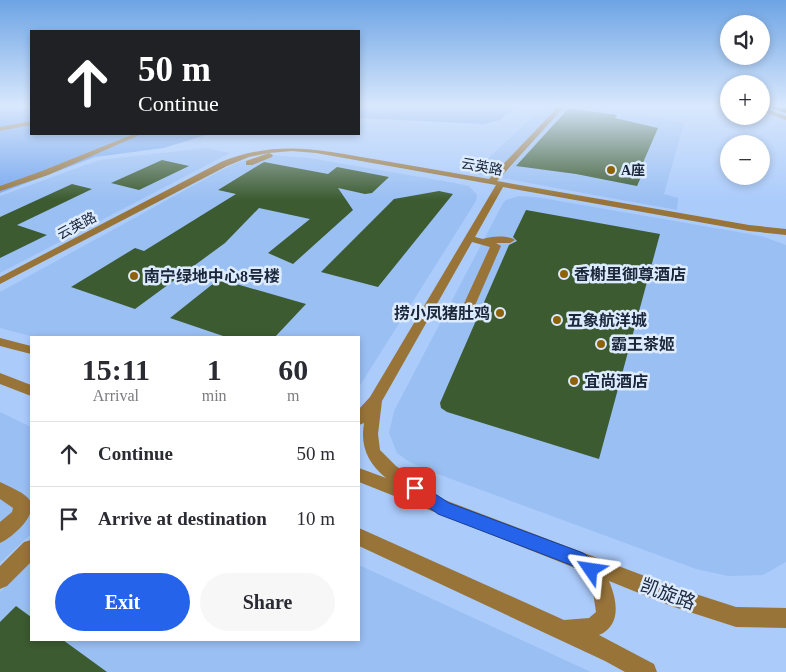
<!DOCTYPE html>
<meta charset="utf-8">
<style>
:root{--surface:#fff;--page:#f7f7f7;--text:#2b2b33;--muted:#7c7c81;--line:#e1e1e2;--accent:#2563eb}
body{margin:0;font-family:"Times New Roman","Noto Sans SC",serif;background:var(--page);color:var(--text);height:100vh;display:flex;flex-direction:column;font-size:19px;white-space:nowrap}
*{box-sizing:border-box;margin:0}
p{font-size:16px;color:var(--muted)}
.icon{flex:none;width:28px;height:28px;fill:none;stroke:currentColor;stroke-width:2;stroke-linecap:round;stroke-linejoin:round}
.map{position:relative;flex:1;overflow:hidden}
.side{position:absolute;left:30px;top:336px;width:330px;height:305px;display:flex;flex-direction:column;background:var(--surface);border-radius:0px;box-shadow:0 2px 8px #0003}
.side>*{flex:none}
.banner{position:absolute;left:30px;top:30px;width:330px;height:105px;border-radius:0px;box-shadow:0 2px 8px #0003;background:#202124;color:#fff;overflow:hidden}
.tools{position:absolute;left:720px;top:15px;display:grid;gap:10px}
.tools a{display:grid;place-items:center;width:50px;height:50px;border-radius:50%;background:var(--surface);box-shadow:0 2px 8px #0003;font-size:25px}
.pin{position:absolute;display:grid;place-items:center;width:42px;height:42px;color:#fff;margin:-21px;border-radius:10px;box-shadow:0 2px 8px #0006}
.me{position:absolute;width:55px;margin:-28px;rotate:302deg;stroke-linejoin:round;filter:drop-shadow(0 0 4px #0008)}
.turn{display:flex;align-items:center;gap:18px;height:105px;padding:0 25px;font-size:22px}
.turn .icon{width:65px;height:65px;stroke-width:2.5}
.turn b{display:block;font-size:35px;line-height:42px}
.eta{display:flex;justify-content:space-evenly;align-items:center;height:85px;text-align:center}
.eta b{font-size:30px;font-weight:700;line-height:35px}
.primary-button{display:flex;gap:10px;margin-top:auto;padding:10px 25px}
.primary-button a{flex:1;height:58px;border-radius:30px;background:var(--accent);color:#fff;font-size:20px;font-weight:700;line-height:58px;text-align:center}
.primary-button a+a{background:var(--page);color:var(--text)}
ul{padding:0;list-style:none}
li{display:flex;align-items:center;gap:15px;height:65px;padding:0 25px;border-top:1px solid var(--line)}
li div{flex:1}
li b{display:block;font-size:19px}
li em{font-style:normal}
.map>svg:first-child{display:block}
.built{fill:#9abff3}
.green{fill:#76a7ee}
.building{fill:#3c5b30}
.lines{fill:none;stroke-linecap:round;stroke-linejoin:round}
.minor{fill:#987439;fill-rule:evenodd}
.major{fill:#50370b;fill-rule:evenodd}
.route{fill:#2563eb;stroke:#184099}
.poi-dot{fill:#8e6208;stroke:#ddebff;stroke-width:2}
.labels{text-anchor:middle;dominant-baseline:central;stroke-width:5;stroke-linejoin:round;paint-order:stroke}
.far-street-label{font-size:14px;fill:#1b2739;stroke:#ddebff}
.far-poi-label{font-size:14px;font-weight:bold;fill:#1b2739;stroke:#ddebff;text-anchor:start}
.poi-label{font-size:16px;font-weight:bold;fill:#1b2739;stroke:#ddebff;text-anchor:start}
.near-street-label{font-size:19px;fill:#1b2739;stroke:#ddebff}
</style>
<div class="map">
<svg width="786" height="672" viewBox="0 0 786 672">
<rect width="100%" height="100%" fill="#abcbfb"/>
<path class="built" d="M544,106h47l93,17 -20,71 14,4 -1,12 -204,-37z
M206,148l24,5 -230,120v-77l99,-36z
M271,155l38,3 146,25 14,3 8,9 -1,6 -117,186v-49h-321l-38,-10v-36l218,-120 21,-10z
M519,196l17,1 225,39 25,9v317l-23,13 -35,1 -32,-7 -272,-100 -16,-8 -11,-8 -8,-20 5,-22 109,-208 3,-3z
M0,412l31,15v107l-31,29z
M31,561v79h328v-75l232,107h-591v-80z"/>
<path class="green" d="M0,106h31v28h178l-45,14 -69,9 -95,36z
M359,106h158l-17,14 -16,4 -125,-6z"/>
<path class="building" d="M573,109l44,6 -2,3 43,10 -16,37 4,1 -9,20 -61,-12 -60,-8 51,-56z
M162,160l27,6 -50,24 -28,-7z
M264,162l64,12 9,-7 52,10 -17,16 -7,1 -27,-6 15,22 -60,54 -25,-11 42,-34 -51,-11 -34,35 -90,66 -64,-22 64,-39 9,3 92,-57 -18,-4z
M72,184l20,5 -75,36 30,10 -47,23v-41z
M439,191l14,3 -75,93 -57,-15 73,-73z
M526,210l134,24 -61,225 -152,-47 -6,-4 -1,-5 69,-158 8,-4 -4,-4z
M219,279l87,25 -32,34h-45l-59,-20z
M16,606l15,11v23h32l44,32h-107v-50z"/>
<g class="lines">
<path class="minor" d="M559,106h6l-68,75 252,44 37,4v6l-37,-4 -246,-44 -28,50 8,2c8,-3 25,-4 32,1l-5,3h-14l5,3 -28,64 -6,4 -6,-4 29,-63 -18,-5 -90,159 -4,33 2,16 16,16 38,25 3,6 234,89 65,21 50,1v20l-50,-1 -65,-21 -62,-25c8,19 13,44 -10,54l55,29 3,8h-32l-20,-11 -246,-115v-18l205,92 25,-2 7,-6 -3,-20 -18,-24 -216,-86v-14l27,10c-18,-15 -26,-31 -22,-55l-5,2v-16l11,-12 126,-212 -180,-32 -24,-2 -23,2 4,2 -1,2 -20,8h-6v-4l23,-8 -20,4 -22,9 -227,118v-7l221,-115c56,-23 101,-12 158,-2 37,6 73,13 110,19z
M767,106h19v3z
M761,107l25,9v4l-25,-9z
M31,121v4l-31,6v-4z
M134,134h8l-94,41 -48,16v-5l42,-15z
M0,338l31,8v8l-31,-8z
M0,373l31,12v11l-31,-12z
M0,482c8,4 21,9 28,16 14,14 -16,40 -28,45v-21l12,-10 1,-4 -13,-9z
M31,540v22l-24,24 -7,3v-23l24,-24z"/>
<path class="major" d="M764,106h8l14,3v4z"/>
</g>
<linearGradient id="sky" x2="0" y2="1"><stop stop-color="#6da4e4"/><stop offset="0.53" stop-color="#d9e8fd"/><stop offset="1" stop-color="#d9e8fd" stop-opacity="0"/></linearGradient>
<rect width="786" height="200" fill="url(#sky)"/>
<path class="route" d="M415,481l34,22 134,50 14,10 3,7 -3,6 -6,2 -20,-13 -133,-51 -28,-21 -3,-5 3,-5z"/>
<g class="poi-dot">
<circle cx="611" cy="170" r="5"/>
<circle cx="564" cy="274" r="5"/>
<circle cx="134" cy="276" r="5"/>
<circle cx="500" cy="313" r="5"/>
<circle cx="557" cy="320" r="5"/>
<circle cx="601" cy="344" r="5"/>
<circle cx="574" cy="381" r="5"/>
</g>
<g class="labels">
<g class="far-street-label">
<text transform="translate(482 167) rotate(10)">云英路</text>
<text transform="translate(77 226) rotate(-28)">云英路</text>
</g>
<g class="far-poi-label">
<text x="621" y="170">A座</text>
</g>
<g class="poi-label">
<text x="574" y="274">香榭里御尊酒店</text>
<text x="144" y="276">南宁绿地中心8号楼</text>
<text x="490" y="313" text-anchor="end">捞小凤猪肚鸡</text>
<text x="567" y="320">五象航洋城</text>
<text x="611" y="344">霸王茶姬</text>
<text x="584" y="381">宜尚酒店</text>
</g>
<g class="near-street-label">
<text transform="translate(668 594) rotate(20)">凯旋路</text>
</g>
</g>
</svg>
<div class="tools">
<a><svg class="icon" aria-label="sound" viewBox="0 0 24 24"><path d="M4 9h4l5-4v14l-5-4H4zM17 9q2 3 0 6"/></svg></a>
<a>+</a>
<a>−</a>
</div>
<div class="pin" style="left:415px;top:488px;background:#d93025"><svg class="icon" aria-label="arrive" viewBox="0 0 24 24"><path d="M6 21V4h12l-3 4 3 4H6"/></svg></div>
<svg class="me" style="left:591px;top:570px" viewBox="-20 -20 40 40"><path d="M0-17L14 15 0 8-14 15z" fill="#2563eb" stroke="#fff" stroke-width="4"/></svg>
<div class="banner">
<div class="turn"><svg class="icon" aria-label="ahead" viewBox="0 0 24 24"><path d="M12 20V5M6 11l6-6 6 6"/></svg><div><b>50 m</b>Continue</div></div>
</div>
<section class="side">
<div class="eta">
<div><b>15:11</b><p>Arrival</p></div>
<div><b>1</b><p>min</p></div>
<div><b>60</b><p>m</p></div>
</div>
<ul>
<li><svg class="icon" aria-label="ahead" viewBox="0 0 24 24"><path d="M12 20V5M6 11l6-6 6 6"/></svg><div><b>Continue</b></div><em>50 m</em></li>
<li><svg class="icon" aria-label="arrive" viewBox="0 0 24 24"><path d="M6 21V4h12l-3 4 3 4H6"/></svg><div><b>Arrive at destination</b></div><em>10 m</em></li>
</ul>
<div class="primary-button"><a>Exit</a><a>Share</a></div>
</section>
</div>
